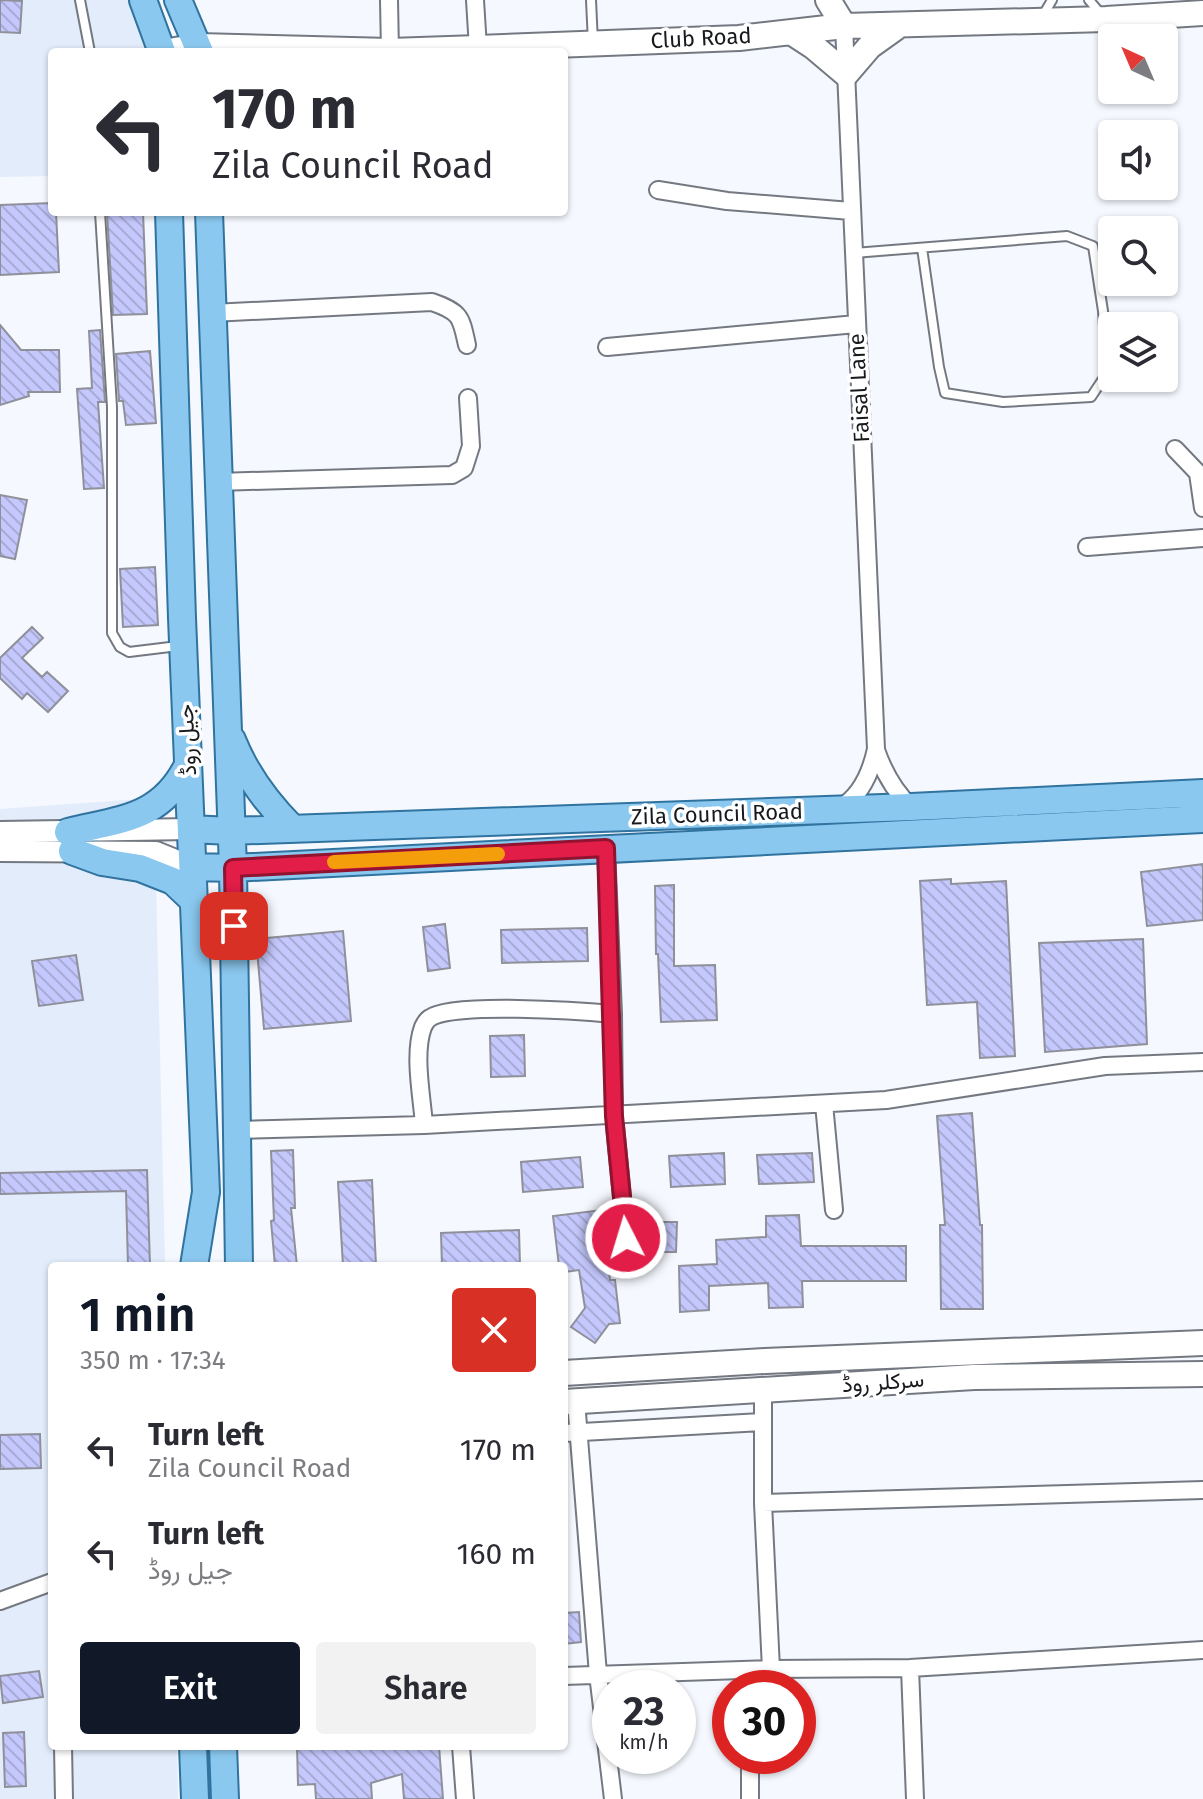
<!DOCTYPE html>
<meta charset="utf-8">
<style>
:root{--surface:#fff;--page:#f2f2f3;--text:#2b2b33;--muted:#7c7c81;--accent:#111827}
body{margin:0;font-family:"Fira Sans",Vazirmatn,sans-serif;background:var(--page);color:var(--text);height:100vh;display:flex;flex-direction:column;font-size:30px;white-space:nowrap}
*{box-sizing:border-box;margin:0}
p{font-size:26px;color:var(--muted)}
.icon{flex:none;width:44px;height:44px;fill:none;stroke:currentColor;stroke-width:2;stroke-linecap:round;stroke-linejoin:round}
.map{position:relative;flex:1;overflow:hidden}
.sheet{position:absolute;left:48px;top:1262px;width:520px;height:488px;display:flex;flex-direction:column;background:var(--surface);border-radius:8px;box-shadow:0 2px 6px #0004}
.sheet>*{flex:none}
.hud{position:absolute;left:48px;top:48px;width:520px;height:168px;border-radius:8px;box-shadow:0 2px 6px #0004;background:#fff;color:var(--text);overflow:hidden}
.needle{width:52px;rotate:316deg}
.tools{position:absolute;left:1098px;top:24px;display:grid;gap:16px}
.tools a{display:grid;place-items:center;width:80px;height:80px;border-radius:8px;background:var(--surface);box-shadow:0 2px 6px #0004;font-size:40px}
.speed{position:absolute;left:592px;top:1670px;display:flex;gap:16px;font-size:40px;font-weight:700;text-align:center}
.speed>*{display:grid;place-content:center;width:104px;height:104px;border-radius:50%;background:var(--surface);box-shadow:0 2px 6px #0004;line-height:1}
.speed small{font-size:20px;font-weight:400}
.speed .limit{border:12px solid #d22;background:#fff;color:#111}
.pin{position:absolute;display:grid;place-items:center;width:68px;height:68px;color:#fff;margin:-34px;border-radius:16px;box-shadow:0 4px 12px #0006}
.me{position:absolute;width:88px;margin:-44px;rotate:355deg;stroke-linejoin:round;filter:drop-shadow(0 0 6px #0008)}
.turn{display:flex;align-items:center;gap:28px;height:168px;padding:0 32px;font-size:36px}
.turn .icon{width:104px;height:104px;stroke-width:2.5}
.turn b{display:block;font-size:56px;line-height:68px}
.round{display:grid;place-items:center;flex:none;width:84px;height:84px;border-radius:8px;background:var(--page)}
.overview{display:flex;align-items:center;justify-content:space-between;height:136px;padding:0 32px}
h1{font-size:48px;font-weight:600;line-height:60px;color:var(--accent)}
.cta{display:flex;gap:16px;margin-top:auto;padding:16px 32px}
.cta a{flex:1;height:92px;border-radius:8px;background:var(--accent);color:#fff;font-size:32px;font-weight:600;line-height:92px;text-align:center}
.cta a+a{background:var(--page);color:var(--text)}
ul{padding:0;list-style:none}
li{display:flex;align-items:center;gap:24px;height:104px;padding:0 32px}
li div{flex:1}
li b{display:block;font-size:30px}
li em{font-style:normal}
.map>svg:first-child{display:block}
.built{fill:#e2ecfb}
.building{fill:url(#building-back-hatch);stroke:#8f9099;stroke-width:2}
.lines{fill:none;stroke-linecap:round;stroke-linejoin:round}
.service-casing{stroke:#747981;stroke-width:12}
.minor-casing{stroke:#747981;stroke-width:20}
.tertiary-casing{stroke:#747981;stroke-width:24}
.secondary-casing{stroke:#747981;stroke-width:28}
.primary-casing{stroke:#30739f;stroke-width:30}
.service{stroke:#fff;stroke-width:8}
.minor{stroke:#fff;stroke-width:16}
.tertiary{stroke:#fff;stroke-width:20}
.secondary{stroke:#fff;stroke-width:24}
.primary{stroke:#8bc8ef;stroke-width:26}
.route-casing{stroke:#92132f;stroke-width:20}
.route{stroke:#e11d48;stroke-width:14}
.slow{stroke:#f59e0b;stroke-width:14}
.labels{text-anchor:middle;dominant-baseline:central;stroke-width:7;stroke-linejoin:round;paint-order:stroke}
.street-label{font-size:22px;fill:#17191c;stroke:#fff}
</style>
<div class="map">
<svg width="1203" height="1799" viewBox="0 0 1203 1799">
<defs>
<pattern id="building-back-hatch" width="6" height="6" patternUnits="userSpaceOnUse" patternTransform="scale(2)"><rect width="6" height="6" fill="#c4c8fc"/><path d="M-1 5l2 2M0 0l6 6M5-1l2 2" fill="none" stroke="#a8abd7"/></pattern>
</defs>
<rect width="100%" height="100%" fill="#f5f8fe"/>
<path class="built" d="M0,0h131l16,42 1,10h-96v124l-52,1z
M154,798l11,468h-113v480h125l1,53h-178v-990z"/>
<path class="building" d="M0,0l22,1 -2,32 -20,-1z
M52,203v9h4l3,60 -59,3v-70z
M107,212h36l4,102 -34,1z
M0,325l21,25h38l1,42h-32l1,4 -29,9z
M100,330l5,72h-7l6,86 -20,1 -7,-100 15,-1 -3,-57z
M150,351l6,72 -30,2 -3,-24h-4l-3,-47z
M0,495l27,5 -12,59 -15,-3z
M155,567l3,58 -35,2 -3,-58z
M32,627l11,11 -21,20 20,19 5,-5 21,19 -20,21 -21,-19 -5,6 -22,-21v-20z
M1203,864v56l-56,6 -6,-54z
M951,879v5l55,-3 9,175 -35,2 -3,-56 -50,3 -7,-124z
M674,885v81l41,-1 2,55 -56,2 -3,-68h-2l-1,-68z
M445,924l5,44 -22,3 -5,-44z
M587,928l1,33 -86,2 -1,-33z
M343,931l8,90 -87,8 -8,-90z
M1143,939l4,105 -102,8 -6,-109z
M76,955l7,45 -44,6 -7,-45z
M524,1035l1,41 -34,1 -1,-41z
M972,1113l8,112h2l1,84h-42l-1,-84h5l-8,-109z
M293,1150l2,58h-4l6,58h-22l-4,-45 3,-1 -3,-69z
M724,1153l1,31 -54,3 -2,-31z
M812,1153l2,29 -55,2 -2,-29z
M580,1157l3,30 -60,5 -2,-30z
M147,1170l3,96h-22l-2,-75 -126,3v-21z
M372,1180l4,86h-33l-5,-84z
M602,1210l8,70h5l5,43 -11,1 -14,19 -24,-16 14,-19 -6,-38 -15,2v-6h-5l-6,-50z
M799,1215l2,31h105v35h-104l1,26 -34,1 -1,-25 -59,3v24l-29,2 -1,-46 38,-2 -1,-24 50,-3v-21z
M653,1222h24l-1,30h-25z
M519,1230l1,36h-78l-1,-33z
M40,1434l1,34 -41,1v-34z
M579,1612l2,30 -17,2v-31z
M39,1671l4,26 -40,6 -3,-27z
M24,1732l2,54 -21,1 -2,-54z
M297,1746h142l4,53h-39l-2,-25 -31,9 1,16h-56l-1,-15 -17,1z"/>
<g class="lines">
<defs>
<path id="service" d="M80,0l10,52
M591,0l2,43
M1089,0l11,13
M1042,17l10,-17
M100,212l12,195v226l8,14 9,5 49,-6
M854,253l213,-17 26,10 10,65 4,62 -16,24 -88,5 -58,-9 -6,-26 -17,-119"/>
<path id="minor" d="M389,0l1,51
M475,0l3,48
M658,190l69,11 124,10
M212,313l220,-11c29,10 29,15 35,43
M607,347l249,-23
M1175,449l23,24 5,35
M218,482l234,-7 12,-7 7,-22 -3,-48
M1087,547l116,-9
M876,750c8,23 18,41 35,57
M840,808c22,-13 31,-36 36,-59l-32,-723
M606,848l7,166
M824,1104l10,106
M424,1125c-2,-28 -11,-71 -1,-98 1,-2 4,-8 7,-9 20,-16 153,-7 183,-4l1,102 15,152
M237,1130l187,-5 462,-25 219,-34 98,-4
M763,1390v113l8,166
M576,1401l22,273 15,125
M564,1433l198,-11
M763,1503l440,-13
M0,1601l52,-19
M910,1668l5,131
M749,1670l1,18
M564,1676l207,-7 139,-1 293,-18
M63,1746l1,53
M461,1746l4,53
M750,1799v-43"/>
<path id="tertiary" d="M0,832l191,-3
M0,851l156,1 37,15"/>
<path id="secondary" d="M828,0l16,26
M791,32l23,15 32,27 24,-28 28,-20
M163,52l36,-6 191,5 88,-3 261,-10 105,-12 262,-7 97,-6
M564,1373l201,-12 438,-18
M564,1402l410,-25 229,-3"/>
<path id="primary" d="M143,0l19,52
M178,0l22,52
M169,212l13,406 24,574 -12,74
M209,212l24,656 6,398
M232,740c14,35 34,62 60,88
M191,829l39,2 681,-24 292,-14
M68,832c53,-13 93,-13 120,-67
M72,851l30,11 38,6 33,13 21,20
M193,867l40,1 970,-49
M193,1746l2,53
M223,1746l2,53"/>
</defs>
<use href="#service" class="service-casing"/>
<use href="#minor" class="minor-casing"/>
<use href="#tertiary" class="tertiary-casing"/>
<use href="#secondary" class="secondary-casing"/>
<use href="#primary" class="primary-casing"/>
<use href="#service" class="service"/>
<use href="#minor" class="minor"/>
<use href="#tertiary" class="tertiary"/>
<use href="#secondary" class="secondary"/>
<use href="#primary" class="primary"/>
</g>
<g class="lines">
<defs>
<path id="route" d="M234,926l-1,-58 373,-20 8,268 12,122"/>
</defs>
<use href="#route" class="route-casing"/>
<use href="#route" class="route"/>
<path class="slow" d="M334,862l164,-8"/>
</g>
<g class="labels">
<g class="street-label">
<text transform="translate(701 38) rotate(-3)">Club Road</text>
<text transform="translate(859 388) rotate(-93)">Faisal Lane</text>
<text transform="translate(187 740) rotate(-93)">جیل روڈ</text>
<text transform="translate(717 814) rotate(-2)">Zila Council Road</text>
<text transform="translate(883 1382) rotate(-4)">سرکلر روڈ</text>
</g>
</g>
</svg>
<div class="tools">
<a><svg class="needle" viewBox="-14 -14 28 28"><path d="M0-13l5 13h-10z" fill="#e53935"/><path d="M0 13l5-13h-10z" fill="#7c7c81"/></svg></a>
<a><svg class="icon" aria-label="sound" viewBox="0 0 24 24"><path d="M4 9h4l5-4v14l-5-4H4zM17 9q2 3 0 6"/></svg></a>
<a><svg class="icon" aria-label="search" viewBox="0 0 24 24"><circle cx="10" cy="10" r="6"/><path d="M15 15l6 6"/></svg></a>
<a><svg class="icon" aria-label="layers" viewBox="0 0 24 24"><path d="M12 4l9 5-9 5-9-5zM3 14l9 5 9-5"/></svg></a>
</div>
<div class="speed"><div>23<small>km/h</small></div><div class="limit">30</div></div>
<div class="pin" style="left:234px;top:926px;background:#d93025"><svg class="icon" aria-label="arrive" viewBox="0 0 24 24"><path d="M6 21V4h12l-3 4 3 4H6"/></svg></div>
<svg class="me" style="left:626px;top:1238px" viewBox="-20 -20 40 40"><circle r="17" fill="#e11d48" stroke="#fff" stroke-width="3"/><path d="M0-11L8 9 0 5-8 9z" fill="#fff"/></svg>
<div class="hud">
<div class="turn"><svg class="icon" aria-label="left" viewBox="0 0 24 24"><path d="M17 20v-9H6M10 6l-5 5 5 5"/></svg><div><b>170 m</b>Zila Council Road</div></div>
</div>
<section class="sheet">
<div class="overview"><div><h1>1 min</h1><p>350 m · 17:34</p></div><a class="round" style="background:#d93025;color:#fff"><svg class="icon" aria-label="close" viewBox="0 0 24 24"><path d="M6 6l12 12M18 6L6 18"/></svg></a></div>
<ul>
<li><svg class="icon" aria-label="left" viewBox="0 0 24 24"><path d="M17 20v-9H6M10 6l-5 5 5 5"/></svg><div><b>Turn left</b><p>Zila Council Road</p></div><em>170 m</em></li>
<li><svg class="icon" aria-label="left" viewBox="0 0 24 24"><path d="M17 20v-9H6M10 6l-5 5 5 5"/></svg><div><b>Turn left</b><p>جیل روڈ</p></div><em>160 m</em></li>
</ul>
<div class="cta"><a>Exit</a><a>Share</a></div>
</section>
</div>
